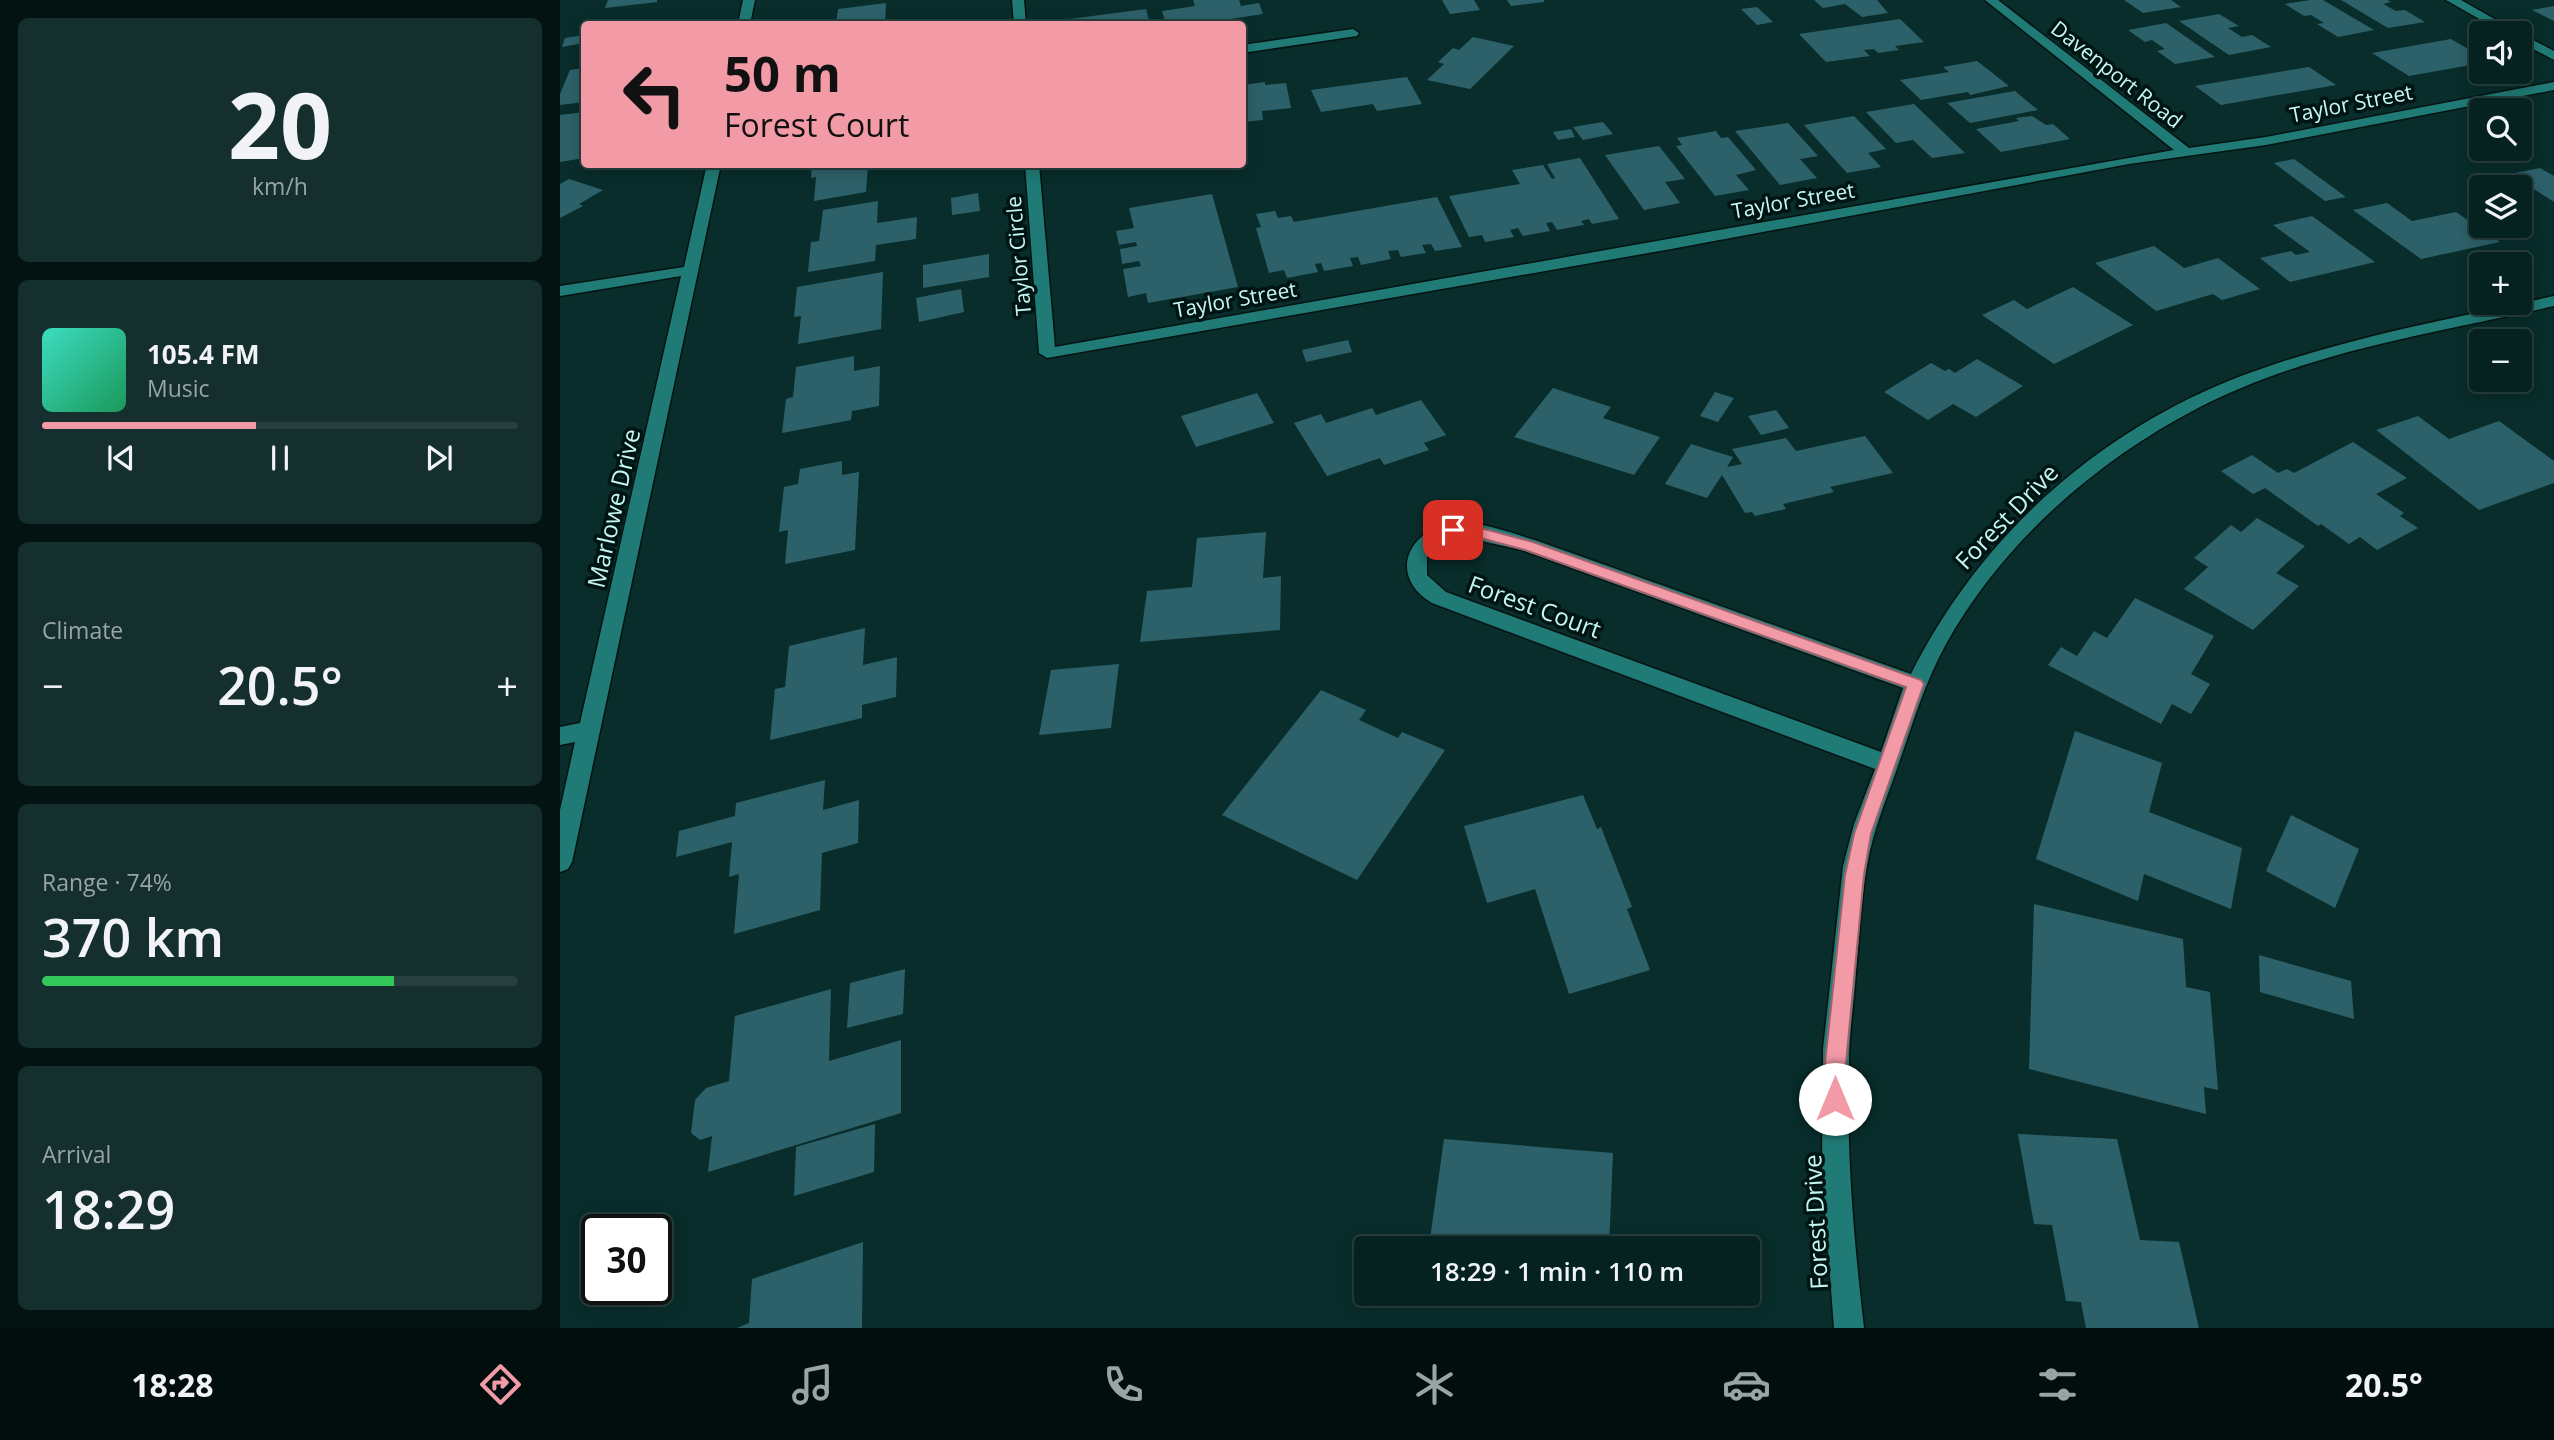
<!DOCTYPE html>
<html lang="en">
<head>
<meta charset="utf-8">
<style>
	body { margin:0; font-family:"Open Sans",sans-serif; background:#142f2d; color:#f1f3f6; height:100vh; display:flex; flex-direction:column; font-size:26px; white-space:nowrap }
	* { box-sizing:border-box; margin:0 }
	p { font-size:23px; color:#98a4a5 }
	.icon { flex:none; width:38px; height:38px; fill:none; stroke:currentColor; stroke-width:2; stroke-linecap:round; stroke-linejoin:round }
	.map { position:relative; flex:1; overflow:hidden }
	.details { display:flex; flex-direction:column; gap:18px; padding:18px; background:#031312; width:560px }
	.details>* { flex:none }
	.guide { position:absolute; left:21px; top:21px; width:665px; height:147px; border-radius:7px; box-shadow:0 4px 18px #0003,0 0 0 2px #273f3e; background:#f39aa7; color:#111; overflow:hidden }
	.tools { position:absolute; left:1909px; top:21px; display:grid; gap:14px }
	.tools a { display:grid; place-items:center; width:63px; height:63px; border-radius:7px; background:#062220; box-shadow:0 4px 18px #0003,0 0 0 2px #273f3e; font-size:35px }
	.speed { position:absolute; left:21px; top:1214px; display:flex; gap:14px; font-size:35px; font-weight:700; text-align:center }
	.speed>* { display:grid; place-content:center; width:91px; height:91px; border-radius:50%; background:#062220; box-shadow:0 4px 18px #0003,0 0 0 2px #273f3e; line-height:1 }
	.speed .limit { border:4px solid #111; border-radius:10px; background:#fff; color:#111 }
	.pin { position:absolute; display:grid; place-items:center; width:60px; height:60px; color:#fff; margin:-30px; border-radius:14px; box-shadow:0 4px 10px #0006 }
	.me { position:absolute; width:77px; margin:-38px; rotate:0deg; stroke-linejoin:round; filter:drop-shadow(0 0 5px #0008) }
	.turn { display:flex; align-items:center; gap:24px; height:147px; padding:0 28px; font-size:32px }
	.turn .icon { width:91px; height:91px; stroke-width:2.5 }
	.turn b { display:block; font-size:49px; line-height:60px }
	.big { font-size:52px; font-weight:600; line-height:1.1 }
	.details .tile { flex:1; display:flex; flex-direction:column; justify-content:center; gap:10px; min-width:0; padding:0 24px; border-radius:10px; background:#142f2d }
	.details .dial { align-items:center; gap:0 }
	.dial b { font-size:91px; line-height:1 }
	.song { display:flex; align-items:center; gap:21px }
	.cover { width:84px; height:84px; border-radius:10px; background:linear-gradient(135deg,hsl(170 70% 55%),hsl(150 70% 35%)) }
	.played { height:7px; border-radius:4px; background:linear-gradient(90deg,#f39aa7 45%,#273f3e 45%) }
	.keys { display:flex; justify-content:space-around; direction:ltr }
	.heat { display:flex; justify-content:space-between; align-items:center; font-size:38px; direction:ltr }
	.charge { height:10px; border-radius:5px; background:linear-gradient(90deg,#34c759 74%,#273f3e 0) }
	.trip { position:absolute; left:794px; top:1236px; width:406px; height:70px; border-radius:7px; background:#062220; box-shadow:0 4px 18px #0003,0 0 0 2px #273f3e; font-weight:600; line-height:70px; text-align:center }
	.tab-bar { display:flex; height:112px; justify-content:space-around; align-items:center; background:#020e0d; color:#98a4a5 }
	.tab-bar .icon { width:49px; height:49px }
	.tab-bar .selected { color:#f39aa7 }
	.tab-bar b { font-size:32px; color:#f1f3f6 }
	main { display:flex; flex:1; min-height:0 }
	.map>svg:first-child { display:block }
	.building { fill:#2d616a }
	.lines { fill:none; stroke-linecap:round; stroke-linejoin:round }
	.minor-casing { stroke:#051312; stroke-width:3 }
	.minor { fill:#207b76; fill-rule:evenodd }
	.route { fill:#f39aa7; stroke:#9e646d; stroke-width:2 }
	.labels { text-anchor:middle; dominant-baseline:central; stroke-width:7; stroke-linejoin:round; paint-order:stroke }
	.far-street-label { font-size:21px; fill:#c5f7f2; stroke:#001413 }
	.street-label { font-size:24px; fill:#c5f7f2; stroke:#001413 }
</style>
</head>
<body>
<main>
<section class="details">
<div class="tile dial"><b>20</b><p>km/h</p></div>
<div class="tile">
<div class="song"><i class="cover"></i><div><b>105.4 FM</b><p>Music</p></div></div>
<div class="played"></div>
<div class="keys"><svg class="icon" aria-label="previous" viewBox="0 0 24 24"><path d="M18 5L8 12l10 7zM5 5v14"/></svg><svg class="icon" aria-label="pause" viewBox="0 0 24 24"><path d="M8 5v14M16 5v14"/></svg><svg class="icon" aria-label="next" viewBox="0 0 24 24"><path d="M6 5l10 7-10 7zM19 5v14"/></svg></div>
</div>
<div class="tile"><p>Climate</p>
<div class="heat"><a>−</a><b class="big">20.5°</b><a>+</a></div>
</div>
<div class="tile"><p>Range · 74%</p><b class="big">370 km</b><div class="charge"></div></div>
<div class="tile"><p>Arrival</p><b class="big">18:29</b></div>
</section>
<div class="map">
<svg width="1994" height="1328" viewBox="0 0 1994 1328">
	<rect width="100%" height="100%" fill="#082d2b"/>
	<g class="building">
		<path d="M48,0h49v2l-52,6z"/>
		<path d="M633,0h46l2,6 18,-3 4,11 -65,10h-32l-4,-13 33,-5z"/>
		<path d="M882,0h32l6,10 -30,4z"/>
		<path d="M947,0h37v2l-33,4z"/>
		<path d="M1254,0h63l11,13 -26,4 -17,-13 -22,4z"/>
		<path d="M1564,0h47l10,7 -38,6z"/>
		<path d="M1750,0h13l51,30 -36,7 -21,-13 7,-1 -13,-8 -7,1 -19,-12z"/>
		<path d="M1781,0h46l4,2 -8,2 13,7 9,-1 20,12 -37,6z"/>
		<path d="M326,3l-1,21h-49l2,-15z"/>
		<path d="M1994,6v15l-22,-11z"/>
		<path d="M1197,7l16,15 -16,3 -16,-16z"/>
		<path d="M586,9l4,15h-80l-1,-5z"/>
		<path d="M1659,14l20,12 -11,2 14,9 10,-2 19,12 -42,8 -50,-34z"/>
		<path d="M1340,19l24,23 -29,4 4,4 -21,3 -4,-4 -10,1 6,6 -44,6 -27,-28z"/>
		<path d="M1606,23l49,34 -40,7 -18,-13 8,-2 -13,-9 -7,2 -17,-12z"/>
		<path d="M24,35v8l-22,4 3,-9z"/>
		<path d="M913,37l41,9 -44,43 -43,-9 17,-16 -6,-2 15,-14 6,2z"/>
		<path d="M1891,39l31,18v6l-73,13 -37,-23z"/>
		<path d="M1417,61l32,25 -39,9 -2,-3 -47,8 -21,-20 49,-8 -6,-5z"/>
		<path d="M1749,67l27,18 -115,20 -26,-19z"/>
		<path d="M24,68v34l-24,3v-11l10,-24z"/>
		<path d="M847,77l15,27 -45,7 -4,-7 -52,8 -10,-22z"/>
		<path d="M705,82v3l21,-2 5,25 -29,3 1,9 -21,2v-37z"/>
		<path d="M1455,91l23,19 -68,13 -23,-20z"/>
		<path d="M1354,104l51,49 -33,5 -19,-18 -17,3 -30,-31z"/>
		<path d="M24,112v46l-24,4v-47z"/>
		<path d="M1294,116l32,33 -18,4 13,14 -34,6 -43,-48z"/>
		<path d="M1472,116l14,9 7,-1 17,15 -69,13 -25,-23 43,-8 -3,-3z"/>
		<path d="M1043,122l10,12 -30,6 -10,-13z"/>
		<path d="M1228,123l30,33 -18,3 17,19 -37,7 -45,-54z"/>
		<path d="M1011,129l4,8 -17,3 -5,-8z"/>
		<path d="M1156,131l5,7 7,-1 28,33 -20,5 13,15 -34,6 -39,-50 6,-1 -5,-7z"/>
		<path d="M1099,146l26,33 -20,3 15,21 -36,7 -39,-55z"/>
		<path d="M1020,158l39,61 -27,5 -3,-5 -8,2 3,4 -27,5 -5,-8 -6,1 4,8 -27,5 -5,-8 -8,2 4,7 -29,5 -3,-7 -13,2 -20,-41 71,-12 -8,-14 31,-5 9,14 3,-1 -8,-14z"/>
		<path d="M1734,159l52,38 -21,4 -51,-38z"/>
		<path d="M252,164h56l-2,28 -52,9 2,-24 -5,1z"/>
		<path d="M1980,168l14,8v26l-44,-28z"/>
		<path d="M9,179l34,11 -24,14 4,2 -23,12v-34z"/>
		<path d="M418,193l2,18 -28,4 -1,-17z"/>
		<path d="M652,194l26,93 -90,16 -2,-10 -18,4 -5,-28 18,-3 -2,-5 -17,3 -2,-15 17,-3 -1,-4 -17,3 -3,-14 18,-3 -5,-20z"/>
		<path d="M877,197l25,50 -27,4 -4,-7 -9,1 4,8 -25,4 -3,-7 -10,1 3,8 -30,6 -3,-8 -8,1 3,8 -29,5 -3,-8 -6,1 3,8 -31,6 -3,-8 -15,3 -13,-45 5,-1 -5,-13 19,-3 3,7 13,-2 3,6z"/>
		<path d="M318,201l-1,22 40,-6 -1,22 -40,6 -1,16 -67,11 3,-30 8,-1 4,-31z"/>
		<path d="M1827,203l25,18 44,-9 44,30 -79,17 -68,-49z"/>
		<path d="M1752,216l63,46 -85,20 -30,-24 31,-7 5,4 14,-3 -37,-27z"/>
		<path d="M1594,246l30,22 34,-10 42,31 -38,11 -9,-6 -57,17 -61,-48z"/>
		<path d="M429,254v23l-66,11v-23z"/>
		<path d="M323,272l-2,57 -83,15 3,-28 -7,1 3,-30z"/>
		<path d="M1513,287l60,38 -79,39 -72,-49 32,-15 13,9z"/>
		<path d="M401,289l3,23 -45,10 -3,-24z"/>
		<path d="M788,340l4,12 -46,10 -4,-12z"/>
		<path d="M294,356v15l26,-5 -1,40 -27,5 -1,9 -69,13 4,-34 7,-2 3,-30z"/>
		<path d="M1417,359l46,27 -47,31 -23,-13 -25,16 -44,-28 47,-29 14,8 4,-2 6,4z"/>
		<path d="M993,388l58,19 -8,11 57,19 -26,38 -120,-38z"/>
		<path d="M1155,392l19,6 -16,24 -18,-6z"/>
		<path d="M697,393l17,30 -78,24 -15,-31z"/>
		<path d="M861,400l25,35 -22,8 5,7 -45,15 -4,-7 -53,18 -33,-53 27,-9 5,9 46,-15 4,7z"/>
		<path d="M1216,410l13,18 -28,7 -13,-19z"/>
		<path d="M1858,416l31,23 50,-18 55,40v22l-75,27 -103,-80z"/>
		<path d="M1305,436l28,37 -63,14 4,5 -51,12 3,5 -31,7 -3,-4 -7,1 -23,-38 -15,23 -42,-14 26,-40 42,13 -6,10 15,-3 -10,-15 54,-11 10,13z"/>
		<path d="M1793,442l54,36 -31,16 28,19 -4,3 18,12 -41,22 -17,-13 -11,7 -28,-20 -3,2 -53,-38 -12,6 -32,-23 31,-16 26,18 9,-4 7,4z"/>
		<path d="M282,461v14l17,-3 -4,78 -70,14 3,-34 -9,2 5,-45 14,-3 2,-15z"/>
		<path d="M1697,518l48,28 -29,27 23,13 -46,44 -69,-41 24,-22 -14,-9 37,-33 10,7z"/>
		<path d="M706,532l-3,46 18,-2 -1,54 -140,12 7,-51 45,-4 5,-49z"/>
		<path d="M1575,598l79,38 -23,38 19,10 -19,30 -19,-10 -11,20 -113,-59 13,-18 16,9 17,-25 13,7z"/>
		<path d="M305,628l-2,37 34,-8 -1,40 -34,8v13l-92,22 5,-51 10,-2 4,-41z"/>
		<path d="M559,664l-8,64 -72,7 12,-65z"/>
		<path d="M761,690l45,20 -7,10 39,18 4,-6 43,18 -88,130 -135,-65z"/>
		<path d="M1515,731l87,32 -13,49 93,36 -11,61 -87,-35 -6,27 -102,-42z"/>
		<path d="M265,780l-2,30 36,-10 -1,43 -36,10 -2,57 -86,24 5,-60 -10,3 3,-35 -56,15 3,-26 56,-15 1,-13z"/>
		<path d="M1023,795l14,34 4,-2 31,80 -5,2 23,61 -81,24 -34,-105 -48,14 -23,-77z"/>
		<path d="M1731,815l68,34 -24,59 -69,-37z"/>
		<path d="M1474,904l149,35 3,48 24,5 8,98 -14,-3 2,27 -177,-45z"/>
		<path d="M1699,955l92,26 3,38 -94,-27z"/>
		<path d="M345,969l-2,45 -56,14 3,-45z"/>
		<path d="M271,989l-2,72 72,-21v73l-193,59 4,-36 -12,4 -9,-7 4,-33 11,-12 23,-7 6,-65z"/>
		<path d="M315,1124l-1,48 -80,24 2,-49z"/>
		<path d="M1458,1134l99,5 23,101 39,2 20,86h-113l-5,-26 -15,-1 -14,-76 -18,-1z"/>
		<path d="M884,1139l169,14 -4,95h-131l1,-4 -49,-5z"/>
		<path d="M303,1242l-1,86h-125l12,-5 3,-44z"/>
	</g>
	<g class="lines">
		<g class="minor-casing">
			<g id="minor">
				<path d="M183,0h12l-5,24h-12z"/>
				<path d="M452,0h12l2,24h-12z"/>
				<path d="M1425,0h13l191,148 77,-11 288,-55v8l-288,55 -137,19 -458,85 -624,109 -8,-5 -14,-189h14l16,183 1119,-197z"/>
				<path d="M1886,0h15l58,33h-15z"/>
				<path d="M793,29l6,4 -2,3 -115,17v-8z"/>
				<path d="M1960,33l34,18v9l-34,-18z"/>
				<path d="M147,164h14l-149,698 -4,7 -8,3v-62l15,-68 -15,3v-18l20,-4 101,-447 -121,20v-10l124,-19z"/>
				<path d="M1994,296v10c-119,27 -246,45 -356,102 -102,53 -196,135 -252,236 -21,38 -33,79 -47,119 -10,29 -22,58 -29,88 -9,40 -10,81 -14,121 -2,31 -7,61 -7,92 -3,88 5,177 15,264h-30l-12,-157 1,-122 20,-183 11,-42 21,-55 -443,-166c-46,-27 -23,-76 24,-80 26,-2 54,10 79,17l376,134c67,-134 181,-238 320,-294 104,-41 215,-60 323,-84zM903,537l59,13 381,138 -22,64 -435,-160 -19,-17v-20c9,-13 21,-18 36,-18z"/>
			</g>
		</g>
		<use href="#minor" class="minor"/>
	</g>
	<path class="route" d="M893,525l24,2 56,15 388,138 3,4 -53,150 -7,41 -19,198v26l-3,7 -7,3 -7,-3 -3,-7 -1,-26 21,-198 9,-41 52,-147 -381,-137 -48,-13 -29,-3 -2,-4z"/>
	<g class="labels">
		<g class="far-street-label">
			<text transform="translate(1557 74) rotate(38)">Davenport Road</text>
			<text transform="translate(1791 103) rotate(-11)">Taylor Street</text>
			<text transform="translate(1233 200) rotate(-10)">Taylor Street</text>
			<text transform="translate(458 256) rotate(-95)">Taylor Circle</text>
			<text transform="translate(675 299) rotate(-10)">Taylor Street</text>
		</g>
		<g class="street-label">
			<text transform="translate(53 508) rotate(-77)">Marlowe Drive</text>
			<text transform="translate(1446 516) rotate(-46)">Forest Drive</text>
			<text transform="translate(975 606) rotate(20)">Forest Court</text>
			<text transform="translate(1255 1222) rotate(-93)">Forest Drive</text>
		</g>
	</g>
</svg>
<div class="tools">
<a><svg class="icon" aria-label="sound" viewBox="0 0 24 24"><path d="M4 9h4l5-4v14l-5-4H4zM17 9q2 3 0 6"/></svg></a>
<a><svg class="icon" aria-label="search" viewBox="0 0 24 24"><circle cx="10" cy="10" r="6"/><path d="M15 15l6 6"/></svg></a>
<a><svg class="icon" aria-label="layers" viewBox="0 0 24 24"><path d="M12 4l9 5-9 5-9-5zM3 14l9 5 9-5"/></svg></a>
<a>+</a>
<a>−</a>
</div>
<div class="speed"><div class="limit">30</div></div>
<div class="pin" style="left:893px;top:530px;background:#d93025"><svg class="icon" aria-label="arrive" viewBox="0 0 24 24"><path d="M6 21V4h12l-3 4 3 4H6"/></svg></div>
<svg class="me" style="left:1275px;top:1099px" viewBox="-20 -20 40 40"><circle r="19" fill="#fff"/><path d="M0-13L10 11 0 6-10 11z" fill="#f39aa7"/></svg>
<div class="trip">18:29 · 1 min · 110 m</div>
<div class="guide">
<div class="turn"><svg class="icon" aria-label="left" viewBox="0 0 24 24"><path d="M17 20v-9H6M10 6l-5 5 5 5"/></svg><div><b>50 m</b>Forest Court</div></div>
</div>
</div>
</main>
<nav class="tab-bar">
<b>18:28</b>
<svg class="icon selected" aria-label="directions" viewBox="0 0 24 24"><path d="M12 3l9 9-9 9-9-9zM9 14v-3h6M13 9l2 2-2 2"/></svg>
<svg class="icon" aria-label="music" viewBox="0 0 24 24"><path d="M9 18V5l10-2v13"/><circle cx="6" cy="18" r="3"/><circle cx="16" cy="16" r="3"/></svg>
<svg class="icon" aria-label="phone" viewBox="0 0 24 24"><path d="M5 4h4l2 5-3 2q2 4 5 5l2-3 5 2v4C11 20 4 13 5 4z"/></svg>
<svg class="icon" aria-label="climate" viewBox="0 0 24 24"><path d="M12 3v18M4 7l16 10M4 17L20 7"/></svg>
<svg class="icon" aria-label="car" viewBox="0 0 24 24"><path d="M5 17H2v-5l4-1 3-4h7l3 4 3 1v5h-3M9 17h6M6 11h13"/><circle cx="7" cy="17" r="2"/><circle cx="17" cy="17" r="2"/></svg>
<svg class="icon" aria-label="filters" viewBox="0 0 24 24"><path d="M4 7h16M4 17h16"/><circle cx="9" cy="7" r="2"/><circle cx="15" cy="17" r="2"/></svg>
<b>20.5°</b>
</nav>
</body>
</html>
